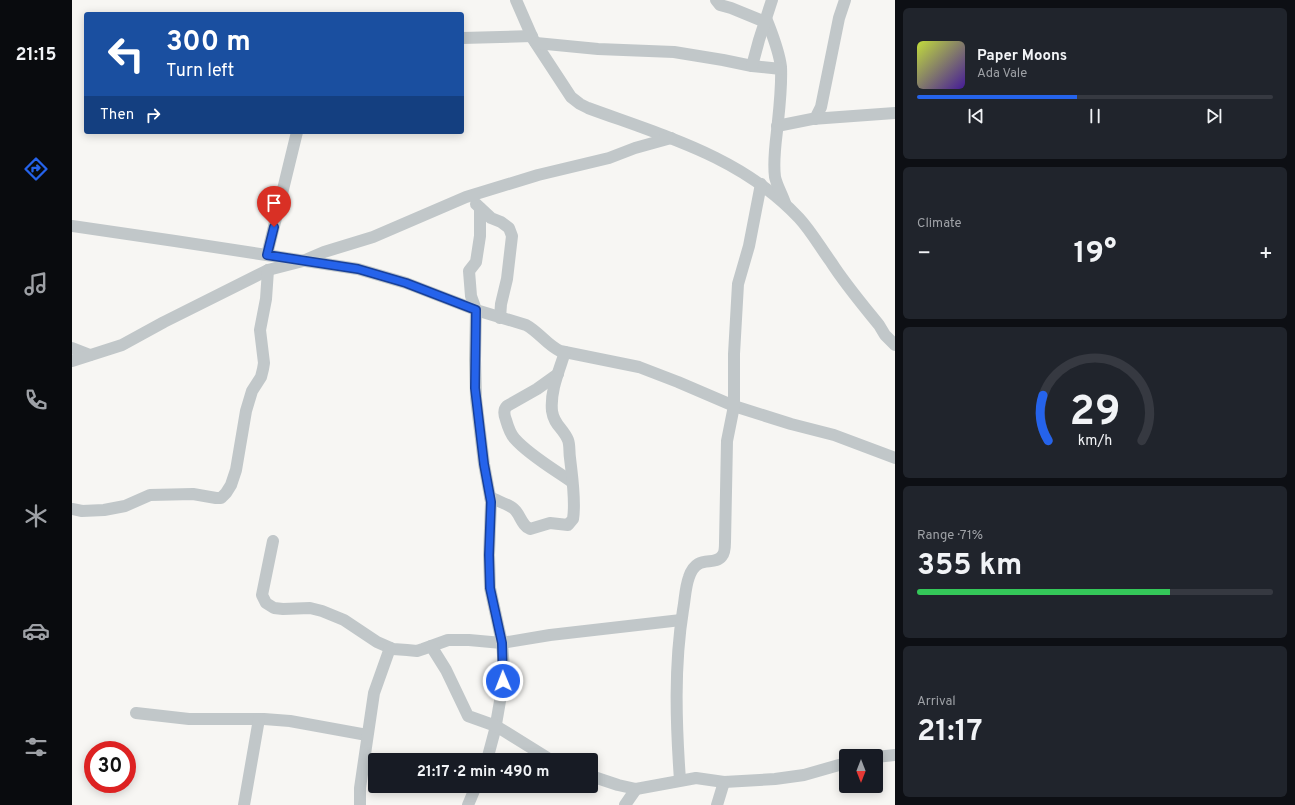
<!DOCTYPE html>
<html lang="en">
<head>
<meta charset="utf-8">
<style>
	body { margin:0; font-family:Overpass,sans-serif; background:#20242c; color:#f1f3f6; height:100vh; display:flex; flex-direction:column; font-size:15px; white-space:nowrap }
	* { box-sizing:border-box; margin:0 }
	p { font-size:13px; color:#9ea1a6 }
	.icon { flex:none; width:22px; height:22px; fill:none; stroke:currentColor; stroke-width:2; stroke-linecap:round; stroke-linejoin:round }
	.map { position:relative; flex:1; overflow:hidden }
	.side { display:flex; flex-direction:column; gap:8px; padding:8px; background:#0d0f14; width:400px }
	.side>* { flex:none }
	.banner { position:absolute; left:12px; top:12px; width:380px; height:122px; border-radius:4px; box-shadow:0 2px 10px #0003; background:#1a4fa0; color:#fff; overflow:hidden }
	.needle { width:26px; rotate:180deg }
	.buttons { position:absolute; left:767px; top:749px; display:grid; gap:8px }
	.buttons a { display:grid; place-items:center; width:44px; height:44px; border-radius:4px; background:#171b24; box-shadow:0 2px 10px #0003; font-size:20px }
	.speed { position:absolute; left:12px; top:741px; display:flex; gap:8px; font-size:20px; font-weight:700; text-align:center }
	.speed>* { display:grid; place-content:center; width:52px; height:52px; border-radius:50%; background:#171b24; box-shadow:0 2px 10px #0003; line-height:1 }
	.speed .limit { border:6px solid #d22; background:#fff; color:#111 }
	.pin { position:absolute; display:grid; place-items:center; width:34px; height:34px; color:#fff; margin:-41px -17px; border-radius:50% 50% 50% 0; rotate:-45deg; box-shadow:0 0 4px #0007 }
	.pin .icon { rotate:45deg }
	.me { position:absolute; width:44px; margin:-22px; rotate:359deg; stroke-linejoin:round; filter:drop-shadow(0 0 3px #0008) }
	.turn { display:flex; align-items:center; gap:14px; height:84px; padding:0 16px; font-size:18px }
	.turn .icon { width:52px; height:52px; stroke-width:2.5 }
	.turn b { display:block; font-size:28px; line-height:34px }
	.then { display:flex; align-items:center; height:38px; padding:0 16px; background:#0003; gap:8px; font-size:15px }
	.big { font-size:30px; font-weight:700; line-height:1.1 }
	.side .tile { flex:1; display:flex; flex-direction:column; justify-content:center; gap:6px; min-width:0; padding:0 14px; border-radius:6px; background:#20242c }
	.side .dial { align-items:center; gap:0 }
	.dial svg { height:104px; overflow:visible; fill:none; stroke:#363941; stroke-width:7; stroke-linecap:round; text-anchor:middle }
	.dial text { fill:#f1f3f6; stroke:none }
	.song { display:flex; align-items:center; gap:12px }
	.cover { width:48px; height:48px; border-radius:6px; background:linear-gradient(135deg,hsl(70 70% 55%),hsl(260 70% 35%)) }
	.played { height:4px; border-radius:2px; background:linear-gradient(90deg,#2563eb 45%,#363941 45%) }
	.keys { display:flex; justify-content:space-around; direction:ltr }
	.heat { display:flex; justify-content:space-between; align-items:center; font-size:22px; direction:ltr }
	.charge { height:6px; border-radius:3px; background:linear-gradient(90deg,#34c759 71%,#363941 0) }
	.trip { position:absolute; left:296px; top:753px; width:230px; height:40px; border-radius:4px; background:#171b24; box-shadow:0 2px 10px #0003; font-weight:700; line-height:40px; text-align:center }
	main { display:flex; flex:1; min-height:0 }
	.menu { display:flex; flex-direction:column; width:72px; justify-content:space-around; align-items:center; background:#090b0e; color:#9ea1a6 }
	.menu .icon { width:28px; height:28px }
	.menu .current { color:#2563eb }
	.menu b { font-size:18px; color:#f1f3f6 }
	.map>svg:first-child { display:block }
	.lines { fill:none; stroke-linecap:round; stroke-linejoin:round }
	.minor { stroke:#c1c7c9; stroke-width:12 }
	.route-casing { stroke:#184099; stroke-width:10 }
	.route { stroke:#2563eb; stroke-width:7 }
</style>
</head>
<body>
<main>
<nav class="menu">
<b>21:15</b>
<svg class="icon current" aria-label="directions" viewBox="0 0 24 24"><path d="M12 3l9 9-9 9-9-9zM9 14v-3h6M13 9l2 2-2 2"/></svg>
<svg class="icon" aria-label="music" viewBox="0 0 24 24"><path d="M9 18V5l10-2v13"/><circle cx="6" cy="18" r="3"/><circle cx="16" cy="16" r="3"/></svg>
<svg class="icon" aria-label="phone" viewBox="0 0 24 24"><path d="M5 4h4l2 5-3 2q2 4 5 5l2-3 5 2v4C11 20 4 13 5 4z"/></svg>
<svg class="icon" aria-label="climate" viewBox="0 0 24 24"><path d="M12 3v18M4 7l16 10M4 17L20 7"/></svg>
<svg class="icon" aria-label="car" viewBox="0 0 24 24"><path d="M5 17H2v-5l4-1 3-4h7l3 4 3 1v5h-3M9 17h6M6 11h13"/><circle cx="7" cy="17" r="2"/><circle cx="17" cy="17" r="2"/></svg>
<svg class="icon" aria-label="filters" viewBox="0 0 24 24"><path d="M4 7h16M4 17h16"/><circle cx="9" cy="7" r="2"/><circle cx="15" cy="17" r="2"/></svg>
</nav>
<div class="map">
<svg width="823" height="805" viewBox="0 0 823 805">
	<rect width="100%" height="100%" fill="#f7f6f3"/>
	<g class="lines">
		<g class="minor">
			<path d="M444,0l17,39 38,58 9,7 8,4c76,28 154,49 211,110 12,13 21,29 32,44 14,22 31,42 48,63l6,10 10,10"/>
			<path d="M644,0l4,5 11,3 34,14"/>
			<path d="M694,18c6,16 13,32 15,49 1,21 -2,44 -4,64 -2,16 -4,31 -2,46 2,9 7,17 10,26"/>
			<path d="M390,38l70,-2"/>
			<path d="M464,43l62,6 76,3 49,8 29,6 29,3"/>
			<path d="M680,66l7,-26 13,-40"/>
			<path d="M743,119l6,-12 18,-89 6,-18"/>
			<path d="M705,126l35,-7 83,-6"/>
			<path d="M404,204l15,14 10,4 8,6 3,8 -5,43 -6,25 -1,14"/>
			<path d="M408,208v28l-4,26 -7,9 2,25 5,14 -1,50 1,38 8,66 7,38 -2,53 1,33 12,55 2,26 -4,32 -5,29 -8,30"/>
			<path d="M0,226l103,15 183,28 48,14 70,27 50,15c13,7 21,20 34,26l79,16 39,15 56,24 57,18 43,11 61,23"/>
			<path d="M195,255l30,-123"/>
			<path d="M0,348l18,7"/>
			<path d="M0,361l50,-16 42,-23 104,-52 35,-9 21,-9 49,-15 93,-40 72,-22 71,-17 26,-10 36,-10"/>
			<path d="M486,374l-21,15 -30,17c-4,4 -3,9 -1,14 2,7 4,14 9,19 14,16 40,31 57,43"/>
			<path d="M418,497c7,4 18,7 24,12 6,5 8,17 16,20l20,-6 18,2 5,-6c3,-18 -1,-43 -3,-61 -1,-6 0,-13 -2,-18 -5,-12 -14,-15 -16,-29 -2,-20 7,-40 13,-59"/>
			<path d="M0,509l10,2 22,-1 21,-4 25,-11 43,-1 23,4h5l5,-5 5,-8 5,-15 10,-59 6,-20 9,-14 2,-8 1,-6 -4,-33 6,-31 2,-29"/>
			<path d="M201,541l-11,54 4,8 8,5 9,1 27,-1 12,3 22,9 33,22 16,7 14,1 10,1 6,-2 25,-9h21l33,3 48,-8 131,-15"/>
			<path d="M359,646l15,24 22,46 28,10 55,34"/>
			<path d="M64,713l53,6h75l26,2 77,14"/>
			<path d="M804,757l19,-2"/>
			<path d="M519,776l27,9 18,4 60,-11 28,4 51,-3 29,-4 42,-12"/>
			<path d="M608,780c-4,-56 -6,-114 3,-170 2,-10 2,-22 6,-33 8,-24 25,-10 33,-21 3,-3 3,-10 3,-14l2,-101 7,-35v-52l4,-70 11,-38 12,-62"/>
			<path d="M172,805l15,-86"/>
			<path d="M288,805v-17l14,-95 16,-45"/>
			<path d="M396,805l8,-19"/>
			<path d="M553,805l11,-16"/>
			<path d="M645,805l7,-23"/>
		</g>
	</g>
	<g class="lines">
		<g class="route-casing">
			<path id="route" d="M202,227l-7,28 91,14 48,14 70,27 -1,78 9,76 7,38 -2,53 1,33 12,55 1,38"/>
		</g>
		<use href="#route" class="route"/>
	</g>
</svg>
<div class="buttons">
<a><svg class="needle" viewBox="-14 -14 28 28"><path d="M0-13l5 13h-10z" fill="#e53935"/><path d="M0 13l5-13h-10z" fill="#9ea1a6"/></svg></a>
</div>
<div class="speed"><div class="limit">30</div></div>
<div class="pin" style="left:202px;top:227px;background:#d93025"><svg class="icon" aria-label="arrive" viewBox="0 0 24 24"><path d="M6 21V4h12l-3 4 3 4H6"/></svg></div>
<svg class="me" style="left:431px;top:681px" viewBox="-20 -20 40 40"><circle r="17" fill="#2563eb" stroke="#fff" stroke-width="3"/><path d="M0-11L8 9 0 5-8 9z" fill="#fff"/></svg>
<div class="trip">21:17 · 2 min · 490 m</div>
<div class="banner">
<div class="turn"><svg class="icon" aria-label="left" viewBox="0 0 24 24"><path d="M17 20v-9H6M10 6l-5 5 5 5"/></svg><div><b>300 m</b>Turn left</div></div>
<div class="then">Then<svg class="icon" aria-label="right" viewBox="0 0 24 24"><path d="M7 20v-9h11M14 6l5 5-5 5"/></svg></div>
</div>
</div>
<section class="side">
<div class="tile">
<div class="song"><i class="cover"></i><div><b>Paper Moons</b><p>Ada Vale</p></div></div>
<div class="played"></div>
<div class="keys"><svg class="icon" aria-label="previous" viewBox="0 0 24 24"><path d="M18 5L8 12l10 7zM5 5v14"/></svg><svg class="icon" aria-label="pause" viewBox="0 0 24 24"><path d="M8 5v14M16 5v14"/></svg><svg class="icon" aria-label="next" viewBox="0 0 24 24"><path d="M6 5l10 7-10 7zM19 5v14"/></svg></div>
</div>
<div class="tile"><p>Climate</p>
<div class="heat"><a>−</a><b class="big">19°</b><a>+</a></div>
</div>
<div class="tile dial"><svg viewBox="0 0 100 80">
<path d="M14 69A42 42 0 1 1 86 69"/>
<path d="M14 69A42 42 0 0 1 10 34" stroke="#2563eb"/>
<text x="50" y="56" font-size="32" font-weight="700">29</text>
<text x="50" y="72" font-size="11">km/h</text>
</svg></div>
<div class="tile"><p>Range · 71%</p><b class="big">355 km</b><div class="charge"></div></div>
<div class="tile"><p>Arrival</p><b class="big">21:17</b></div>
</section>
</main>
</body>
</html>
